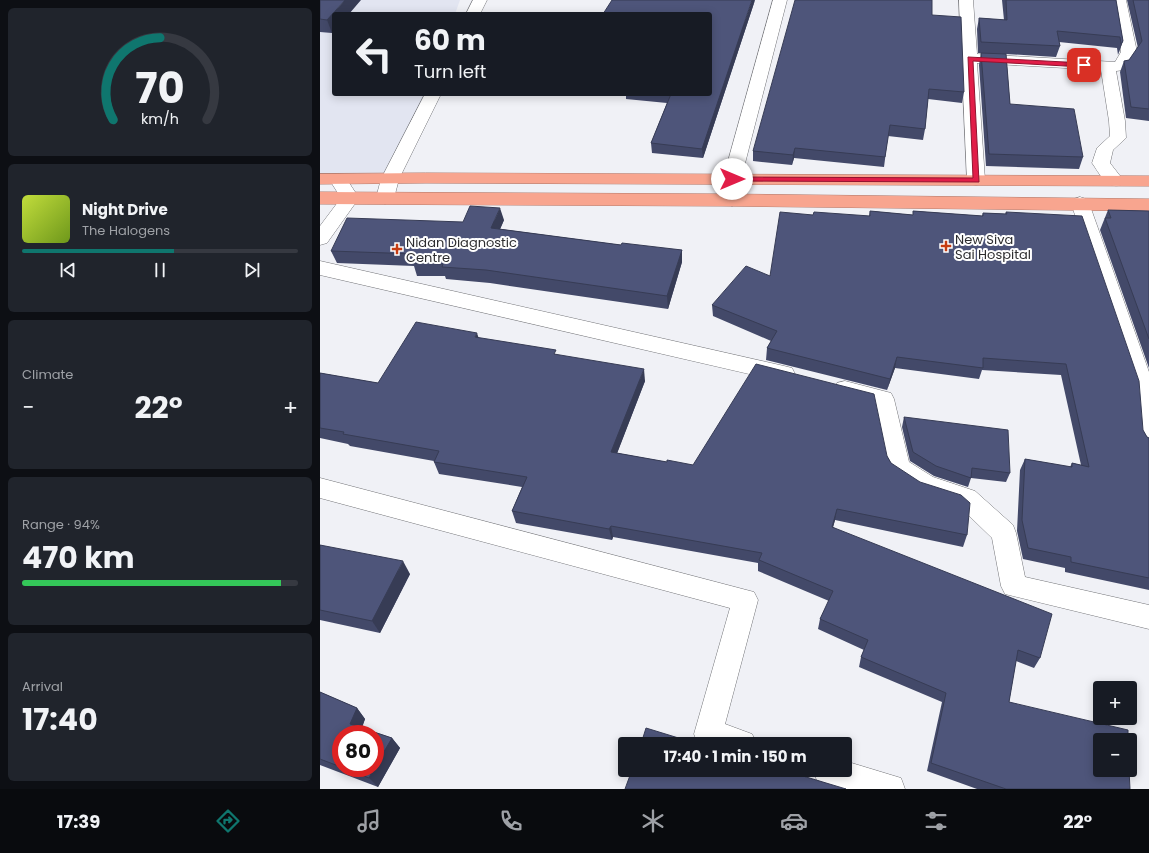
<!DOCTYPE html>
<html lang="en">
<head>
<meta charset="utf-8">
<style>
	body { margin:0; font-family:Poppins,sans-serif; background:#20242c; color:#f1f3f6; height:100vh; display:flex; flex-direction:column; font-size:15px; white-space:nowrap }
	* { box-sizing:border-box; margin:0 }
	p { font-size:13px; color:#9ea1a6 }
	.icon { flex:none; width:22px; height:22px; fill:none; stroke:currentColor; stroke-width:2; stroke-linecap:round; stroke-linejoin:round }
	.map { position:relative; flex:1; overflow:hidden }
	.sheet { display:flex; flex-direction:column; gap:8px; padding:8px; background:#0d0f14; width:320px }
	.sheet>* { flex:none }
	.guide { position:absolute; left:12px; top:12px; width:380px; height:84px; border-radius:4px; box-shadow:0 2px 10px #0003; background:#171b24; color:#f1f3f6; overflow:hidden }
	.buttons { position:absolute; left:773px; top:681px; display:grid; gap:8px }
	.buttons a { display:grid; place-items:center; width:44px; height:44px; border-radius:4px; background:#171b24; box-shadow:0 2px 10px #0003; font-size:20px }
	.speed { position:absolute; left:12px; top:725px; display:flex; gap:8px; font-size:20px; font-weight:700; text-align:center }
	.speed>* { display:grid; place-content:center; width:52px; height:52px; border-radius:50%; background:#171b24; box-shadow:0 2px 10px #0003; line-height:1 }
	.speed .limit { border:6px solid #d22; background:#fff; color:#111 }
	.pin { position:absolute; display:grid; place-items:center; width:34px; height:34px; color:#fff; margin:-17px; border-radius:8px; box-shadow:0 2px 6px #0006 }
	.me { position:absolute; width:44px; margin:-22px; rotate:90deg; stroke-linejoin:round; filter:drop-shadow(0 0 3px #0008) }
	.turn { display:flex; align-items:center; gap:14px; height:84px; padding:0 16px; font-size:18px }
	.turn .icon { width:52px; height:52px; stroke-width:2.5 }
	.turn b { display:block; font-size:28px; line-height:34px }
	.big { font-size:30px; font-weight:700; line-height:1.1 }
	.sheet .card { flex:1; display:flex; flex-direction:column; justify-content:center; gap:6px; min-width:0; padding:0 14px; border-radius:6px; background:#20242c }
	.sheet .dial { align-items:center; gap:0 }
	.dial svg { height:104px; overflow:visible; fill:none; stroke:#363941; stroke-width:7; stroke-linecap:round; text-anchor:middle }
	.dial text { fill:#f1f3f6; stroke:none }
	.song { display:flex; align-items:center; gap:12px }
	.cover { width:48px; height:48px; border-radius:6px; background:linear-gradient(135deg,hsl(70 70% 55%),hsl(80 70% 35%)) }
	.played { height:4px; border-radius:2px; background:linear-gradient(90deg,#0f766e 55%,#363941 55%) }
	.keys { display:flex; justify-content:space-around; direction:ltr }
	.heat { display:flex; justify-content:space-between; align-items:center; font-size:22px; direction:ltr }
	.charge { height:6px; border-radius:3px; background:linear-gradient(90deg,#34c759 94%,#363941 0) }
	.trip { position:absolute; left:298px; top:737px; width:234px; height:40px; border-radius:4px; background:#171b24; box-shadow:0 2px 10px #0003; font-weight:700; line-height:40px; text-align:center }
	.menu { display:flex; height:64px; justify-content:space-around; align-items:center; background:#090b0e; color:#9ea1a6 }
	.menu .icon { width:28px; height:28px }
	.menu .on { color:#0f766e }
	.menu b { font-size:18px; color:#f1f3f6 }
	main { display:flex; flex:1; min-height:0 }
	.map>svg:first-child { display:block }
	.built { fill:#e2e5f1 }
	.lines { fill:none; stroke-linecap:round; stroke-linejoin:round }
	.street-casing { stroke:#737478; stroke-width:1 }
	.highway-casing { stroke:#b17b6d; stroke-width:1 }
	.street { fill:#fff; fill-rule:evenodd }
	.highway { fill:#f8a58f; fill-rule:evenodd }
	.wall { fill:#434969; fill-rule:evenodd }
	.shaded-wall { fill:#373c55 }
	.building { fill:#4e557a; stroke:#373c55 }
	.route { fill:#e11d48; stroke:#92132f }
	.poi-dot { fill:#c53c13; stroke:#fff; stroke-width:1.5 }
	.labels { text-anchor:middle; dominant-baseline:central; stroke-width:4; stroke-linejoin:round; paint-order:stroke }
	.poi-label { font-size:13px; fill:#2d2d2f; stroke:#fff; text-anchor:start }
</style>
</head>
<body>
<main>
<section class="sheet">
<div class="card dial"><svg viewBox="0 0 100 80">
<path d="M14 69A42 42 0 1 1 86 69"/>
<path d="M14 69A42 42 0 0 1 50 6" stroke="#0f766e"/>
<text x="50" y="56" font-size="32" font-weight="700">70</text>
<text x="50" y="72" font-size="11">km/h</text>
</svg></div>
<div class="card">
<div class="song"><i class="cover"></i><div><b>Night Drive</b><p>The Halogens</p></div></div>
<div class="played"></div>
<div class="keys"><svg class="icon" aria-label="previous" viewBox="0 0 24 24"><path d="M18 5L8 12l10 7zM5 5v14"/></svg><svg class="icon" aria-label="pause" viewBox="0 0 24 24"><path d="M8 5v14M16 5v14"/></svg><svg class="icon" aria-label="next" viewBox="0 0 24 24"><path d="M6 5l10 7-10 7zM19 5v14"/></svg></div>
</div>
<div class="card"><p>Climate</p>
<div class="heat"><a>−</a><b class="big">22°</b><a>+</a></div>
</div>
<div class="card"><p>Range · 94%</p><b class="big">470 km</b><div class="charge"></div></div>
<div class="card"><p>Arrival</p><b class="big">17:40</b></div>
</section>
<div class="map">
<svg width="829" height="789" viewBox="0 0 829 789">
	<rect width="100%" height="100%" fill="#f0f1f6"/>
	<path class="built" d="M0,0h140l-5,14h-121v80h94l-27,80 -81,1z"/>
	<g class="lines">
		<g class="street-casing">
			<g id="street">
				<path d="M153,0h14l-7,14h-14z"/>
				<path d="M453,0h14l-46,179v21l-3,4 -6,2 -6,-2 -3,-4v-21z"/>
				<path d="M639,0h14l4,54 138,8 6,-10 -9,-52h14l11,52 -13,18 -8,1 9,50 1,17 -13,12 -3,13 14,18 -3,4c-15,4 -21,-11 -29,-22l5,-15 13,-12 -1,-15 -8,-51 -124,-7 8,117 -3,4 -6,1 -6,-1 -3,-4z"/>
				<path d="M105,94h16l-42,85 -5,19 -3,4 -6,2 -6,-2 -3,-4 5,-19z"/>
				<path d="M18,174l6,1 15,23 -32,45 -7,2v-19l21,-28 -12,-19 3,-4z"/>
				<path d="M760,197l6,2 3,4 60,169v78l-8,-3 -3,-6 -4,-49 -63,-189 3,-4z"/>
				<path d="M0,261l464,105 8,2 3,6 -3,6 -8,2 -464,-107z"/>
				<path d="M525,381l46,12 3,6 15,63 24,15 42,14 38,34 3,8 9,44 124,28v24l-144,-35 -4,-8 -9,-48 -34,-33 -41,-13 -27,-18 -4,-7 -13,-62 -36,-10 -3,-6 3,-6z"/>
				<path d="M0,478l434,114 4,8 -33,124 27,10 5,10h-59l-4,-10 36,-126 -410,-110z"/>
				<path d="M525,761l56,17 4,11h-64l-24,-9 -5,-10h33z"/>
			</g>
		</g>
		<g class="highway-casing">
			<g id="highway">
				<path d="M106,173l723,3v10l-723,-3 -106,1v-10z"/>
				<path d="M0,192l403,2 426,5v12l-426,-5 -403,-2z"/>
			</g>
		</g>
		<use href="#street" class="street"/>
		<use href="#highway" class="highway"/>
	</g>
	<g class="wall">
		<path d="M0,0l14,14v17l-2,2 -12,-1z"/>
		<path d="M435,0l-52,158 -51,-5 -1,-10 16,-40 -41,-4v-5h84z"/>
		<path d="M682,0h114l7,41 -4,11 -1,3 -1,-7 -58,-6 1,4 -4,11 -50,-3 4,50 73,53 -4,12 -93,-3 -7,-101 2,-12h8h-11l-1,-24 2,-11 25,2z"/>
		<path d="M807,0h22v121l-23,-3 -6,-46 4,-11 5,-1 9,-12z"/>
		<path d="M612,15l32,77 -2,11 -34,-4 -3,30 -2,11 -35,-4 -4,31 -90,-9 -2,7 -39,-4v-10z"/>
		<path d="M788,210l41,1v157l-49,-138z"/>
		<path d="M550,211l43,4v-4l69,5 1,-3 22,1 1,-2 141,225 2,1v152l-84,-18v-4l-42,-9 -6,-28 3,-61 5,-11 45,8 2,-4 9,2 -20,-90 -79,-5 -3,9 -84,-11 -8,22 -121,-30 1,-12 4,-7 -58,-25 -1,-11 58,-29 43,-61 56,1z"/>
		<path d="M184,220l-4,9 121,16 61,5v12l-14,47 -178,-26 -44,-4 -1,-3h-28l-3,-10 -77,-3 -6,-12 132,-29z"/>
		<path d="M159,338l78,17 88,26 -28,72 50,9 26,3 194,-9 4,7 76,72 -4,12 -128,-27 -2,7 207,131 -6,10 -18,-7 -7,41 121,87h-153l-50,-18 15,-69 -83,-35 2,-10 3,-7 -46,-21 2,-10 9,-18 -71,-30v-8l-145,-26 -1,3 -96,-17 -4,-12 10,-24 -83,-13 -5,-12v-1l-84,-15 -2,-2 -28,-6v-65l58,10z"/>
		<path d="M584,417l106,56 -4,9 -35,-4 -3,9 -34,-11 -24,-15 -8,-34z"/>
		<path d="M0,545l90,29 -30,59 -60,-13z"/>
		<path d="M0,692l37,16 8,11 -3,9 30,10 8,10 -22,39 -58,-22zM21,734l34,34h-34z"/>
	</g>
	<g class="shaded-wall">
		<path d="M25,0h16l-12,14h-15v17l-2,2 -5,-13z"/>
		<path d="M432,0h3l-52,158 -1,-9z"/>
		<path d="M803,41l-4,11 -1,3 3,-11z"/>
		<path d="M475,148l-1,10 -2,7 1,-10z"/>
		<path d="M180,208l4,12 -9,21 -4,-13z"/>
		<path d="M362,250v12l-14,47 -1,-13z"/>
		<path d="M157,333l4,12 -6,-8z"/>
		<path d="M577,357l-2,11 -8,22 3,-11z"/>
		<path d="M324,369l1,12 -32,83 -2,-12z"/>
		<path d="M517,509l-2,11 -5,18 2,-11z"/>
		<path d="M291,526l2,11 -1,3 -3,-11z"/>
		<path d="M83,561l7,13 -30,59 -8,-12z"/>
		<path d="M37,708l8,11 -6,15 -9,-10z"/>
		<path d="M72,738l8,10 -22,39 -9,-9z"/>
	</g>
	<g class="building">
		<path d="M0,0h25l-18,20 -7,-1z"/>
		<path d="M292,0h140l-50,149 -51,-6 20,-49h39v-80h-107z"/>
		<path d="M475,0h137v15l29,2 3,75 -35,-3 -4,40 -35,-4 -5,32 -90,-9 -2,7 -40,-4z"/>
		<path d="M686,0h110l7,41 -2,3 -1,-7 -63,-6 3,15 -79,-4 -2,-24 28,2z"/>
		<path d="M813,0h16v109l-18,-2 -7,-46 5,-1 13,-19z"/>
		<path d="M661,53l25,1 4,50 64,5 9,48 -94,-3z"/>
		<path d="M150,206l30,2 -9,20 130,17 1,-2 60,7 -15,46 -181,-26 -44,-3 1,-3 -31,-1 4,-9 -85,-3 16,-33 116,4z"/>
		<path d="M788,210l41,1v128l-44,-121h6z"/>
		<path d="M550,211l43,4v-4l70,5v-3l24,1 -1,-2 76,4 57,165 4,49 4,7 2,1v140l-78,-16v-5l-43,-9 -6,-28 3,-61 47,8v-4l17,4 -23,-103 -83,-6v10l-86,-11 -7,22 -123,-31 10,-17 -65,-26 34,-39 24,10 10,-64 33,3 1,-3 56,4z"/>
		<path d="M96,322l61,11 -2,4 81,13 -2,4 90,15 -33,83 56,10v-2l26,5 63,-101 118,30 13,62 4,7 29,19 41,13 9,8 -3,32 -130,-26 -5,18 220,87 -12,44 -22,-8 -9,52 119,28v10h-28v30h29l1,19h-124l-75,-26 15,-70 -85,-36 7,-17 -48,-21 13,-28 -74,-31 3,-7 -151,-27 -2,3 -97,-18 15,-34 -93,-15 5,-11 -96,-17 1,-2 -24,-4v-55l58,10z"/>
		<path d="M584,417l104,13 2,43 -38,-5 -1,10 -35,-12 -23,-14z"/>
		<path d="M0,545l83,16 -31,60 -52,-11z"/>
		<path d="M0,692l37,16 -7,16 42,14 -17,29v-33h-34v33l-21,-8z"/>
		<path d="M326,728l52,16h-57z"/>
		<path d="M23,768h31l-5,10z"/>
		<path d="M312,770h151l63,19h-221z"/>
	</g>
	<path class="route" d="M648,57l116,6 3,2 -3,2 -111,-6 6,121 -247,-1 -4,-2 4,-2 241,1z"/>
	<g class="poi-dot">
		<path d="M624 240h4v4h4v4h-4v4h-4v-4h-4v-4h4z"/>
		<path d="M75 243h4v4h4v4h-4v4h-4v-4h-4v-4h4z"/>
	</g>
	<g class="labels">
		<g class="poi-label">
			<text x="635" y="239">New Siva<tspan x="635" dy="15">Sai Hospital</tspan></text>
			<text x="86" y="242">Nidan Diagnostic<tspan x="86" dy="15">Centre</tspan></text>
		</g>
	</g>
</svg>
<div class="buttons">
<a>+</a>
<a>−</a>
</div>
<div class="speed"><div class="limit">80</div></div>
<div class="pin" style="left:764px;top:65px;background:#d93025"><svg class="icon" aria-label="arrive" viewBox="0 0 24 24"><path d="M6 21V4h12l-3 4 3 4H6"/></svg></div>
<svg class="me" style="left:412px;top:179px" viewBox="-20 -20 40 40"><circle r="19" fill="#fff"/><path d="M0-13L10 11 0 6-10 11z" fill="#e11d48"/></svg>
<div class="trip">17:40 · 1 min · 150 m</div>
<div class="guide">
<div class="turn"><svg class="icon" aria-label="left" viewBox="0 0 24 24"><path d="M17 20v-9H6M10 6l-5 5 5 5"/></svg><div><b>60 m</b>Turn left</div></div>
</div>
</div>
</main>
<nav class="menu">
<b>17:39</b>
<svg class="icon on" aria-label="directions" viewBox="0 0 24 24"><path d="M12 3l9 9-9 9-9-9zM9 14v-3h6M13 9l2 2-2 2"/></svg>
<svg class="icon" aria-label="music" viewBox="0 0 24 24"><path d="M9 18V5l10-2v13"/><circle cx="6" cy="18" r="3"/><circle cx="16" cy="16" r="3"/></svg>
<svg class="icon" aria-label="phone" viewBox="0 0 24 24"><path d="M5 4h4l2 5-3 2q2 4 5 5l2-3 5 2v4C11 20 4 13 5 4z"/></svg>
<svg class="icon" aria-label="climate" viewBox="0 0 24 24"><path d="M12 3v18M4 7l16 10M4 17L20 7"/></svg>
<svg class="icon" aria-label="car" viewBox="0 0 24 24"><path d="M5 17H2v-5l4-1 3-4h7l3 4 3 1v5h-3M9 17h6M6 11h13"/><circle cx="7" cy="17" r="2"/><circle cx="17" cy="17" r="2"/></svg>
<svg class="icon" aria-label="filters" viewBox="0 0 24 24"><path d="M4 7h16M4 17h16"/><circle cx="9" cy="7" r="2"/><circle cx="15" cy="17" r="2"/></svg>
<b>22°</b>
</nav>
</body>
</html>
